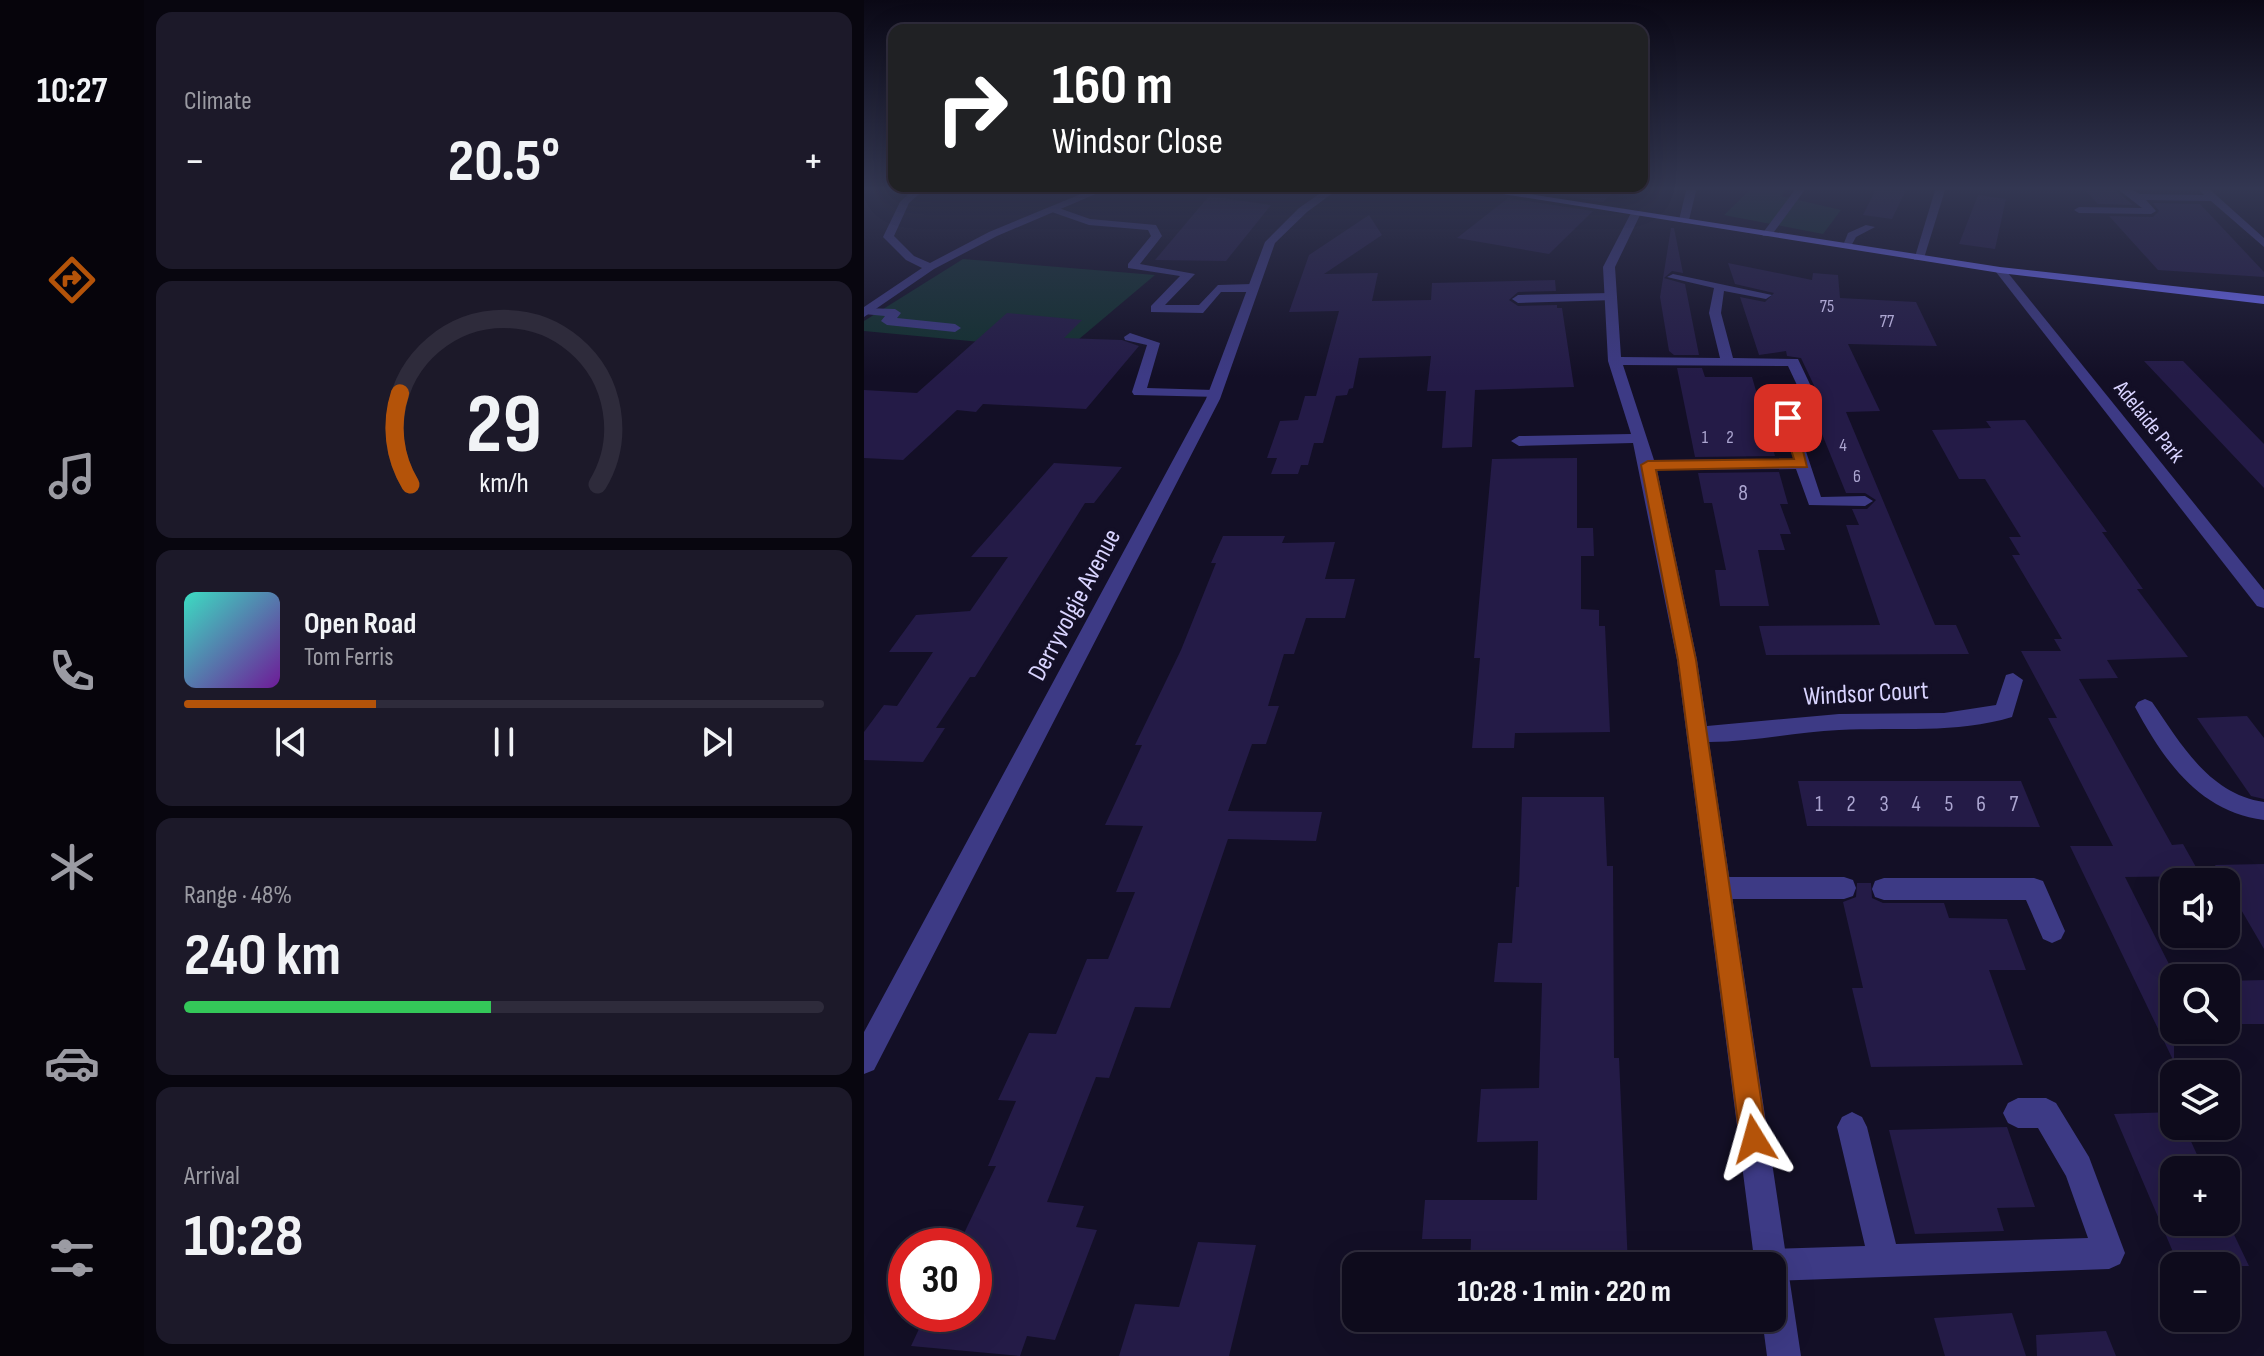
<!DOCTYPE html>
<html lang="en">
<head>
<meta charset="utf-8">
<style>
	body { margin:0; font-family:"Sofia Sans Condensed",sans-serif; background:#1c1929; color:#f1f3f6; height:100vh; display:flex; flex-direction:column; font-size:30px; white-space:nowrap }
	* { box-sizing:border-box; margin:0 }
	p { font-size:26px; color:#9b9ba3 }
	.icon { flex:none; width:44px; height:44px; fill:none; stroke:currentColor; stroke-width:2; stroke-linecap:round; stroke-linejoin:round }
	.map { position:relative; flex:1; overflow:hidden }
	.details { display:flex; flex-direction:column; gap:12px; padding:12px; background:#08060f; width:720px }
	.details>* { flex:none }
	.banner { position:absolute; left:24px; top:24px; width:760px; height:168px; border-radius:16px; box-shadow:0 8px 32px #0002,0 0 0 2px #2e2b3b; background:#202124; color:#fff; overflow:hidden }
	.fabs { position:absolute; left:1296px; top:868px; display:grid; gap:16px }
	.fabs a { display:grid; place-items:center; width:80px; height:80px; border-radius:16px; background:#0e0b1c; box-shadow:0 8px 32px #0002,0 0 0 2px #2e2b3b; font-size:40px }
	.speed { position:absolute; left:24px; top:1228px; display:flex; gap:16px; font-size:40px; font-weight:700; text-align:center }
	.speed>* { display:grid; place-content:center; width:104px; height:104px; border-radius:50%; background:#0e0b1c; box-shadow:0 8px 32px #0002,0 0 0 2px #2e2b3b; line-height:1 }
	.speed .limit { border:12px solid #d22; background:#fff; color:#111 }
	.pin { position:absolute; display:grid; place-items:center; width:68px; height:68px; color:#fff; margin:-34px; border-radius:16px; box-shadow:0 4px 12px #0006 }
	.me { position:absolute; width:88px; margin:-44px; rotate:352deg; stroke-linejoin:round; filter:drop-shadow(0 0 6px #0008) }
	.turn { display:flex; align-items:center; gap:28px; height:168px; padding:0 32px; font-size:36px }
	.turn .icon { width:104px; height:104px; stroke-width:2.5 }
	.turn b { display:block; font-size:56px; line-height:68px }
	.big { font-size:60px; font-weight:700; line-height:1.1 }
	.details .tile { flex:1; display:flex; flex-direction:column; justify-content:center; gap:12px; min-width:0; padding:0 28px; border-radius:16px; background:#1c1929 }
	.details .dial { align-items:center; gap:0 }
	.dial svg { height:208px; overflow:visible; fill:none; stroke:#2e2b3b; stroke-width:7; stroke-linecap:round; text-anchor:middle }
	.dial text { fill:#f1f3f6; stroke:none }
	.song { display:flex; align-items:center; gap:24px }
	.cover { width:96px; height:96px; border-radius:12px; background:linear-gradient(135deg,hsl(170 70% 55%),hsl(280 70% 35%)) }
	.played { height:8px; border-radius:4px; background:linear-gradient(90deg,#b45309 30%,#2e2b3b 30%) }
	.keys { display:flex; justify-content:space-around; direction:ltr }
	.heat { display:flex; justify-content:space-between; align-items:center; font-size:44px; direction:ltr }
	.charge { height:12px; border-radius:6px; background:linear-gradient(90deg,#34c759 48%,#2e2b3b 0) }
	.trip { position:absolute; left:478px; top:1252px; width:444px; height:80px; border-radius:16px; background:#0e0b1c; box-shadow:0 8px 32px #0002,0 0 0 2px #2e2b3b; font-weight:700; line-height:80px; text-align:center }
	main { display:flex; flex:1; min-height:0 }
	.menu { display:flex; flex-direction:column; width:144px; justify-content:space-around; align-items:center; background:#06040b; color:#9b9ba3 }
	.menu .icon { width:56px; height:56px }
	.menu .current { color:#b45309 }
	.menu b { font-size:36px; color:#f1f3f6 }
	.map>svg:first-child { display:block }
	.green { fill:#12302f }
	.building { fill:#241b47 }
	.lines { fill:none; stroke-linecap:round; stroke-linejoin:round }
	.service { fill:#3d3a85; fill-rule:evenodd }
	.minor { fill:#3d3a85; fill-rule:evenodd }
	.secondary { fill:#6f6bff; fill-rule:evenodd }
	.route { fill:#b45309; stroke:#753606; stroke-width:2 }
	.labels { text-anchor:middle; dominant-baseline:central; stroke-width:8; stroke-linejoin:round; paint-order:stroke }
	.far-number-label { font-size:18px; fill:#aca6d1 }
	.far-street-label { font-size:22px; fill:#d9d4ff; stroke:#130f26 }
	.number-label { font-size:22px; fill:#aca6d1 }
	.street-label { font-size:26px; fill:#d9d4ff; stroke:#130f26 }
</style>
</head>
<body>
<main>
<nav class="menu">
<b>10:27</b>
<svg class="icon current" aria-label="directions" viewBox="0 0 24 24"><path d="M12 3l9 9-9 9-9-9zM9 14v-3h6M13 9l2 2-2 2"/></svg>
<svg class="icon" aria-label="music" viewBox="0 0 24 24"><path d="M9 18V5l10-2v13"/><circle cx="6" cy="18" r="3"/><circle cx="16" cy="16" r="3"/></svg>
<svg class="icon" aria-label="phone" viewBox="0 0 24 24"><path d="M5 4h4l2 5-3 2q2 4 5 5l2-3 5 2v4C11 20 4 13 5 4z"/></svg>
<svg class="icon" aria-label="climate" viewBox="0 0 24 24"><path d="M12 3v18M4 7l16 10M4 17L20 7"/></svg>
<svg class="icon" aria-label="car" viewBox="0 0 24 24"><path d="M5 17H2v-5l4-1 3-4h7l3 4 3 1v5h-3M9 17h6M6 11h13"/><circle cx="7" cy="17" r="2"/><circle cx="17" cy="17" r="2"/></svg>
<svg class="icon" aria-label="filters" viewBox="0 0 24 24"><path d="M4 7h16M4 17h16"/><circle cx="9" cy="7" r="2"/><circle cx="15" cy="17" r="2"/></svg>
</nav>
<section class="details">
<div class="tile"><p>Climate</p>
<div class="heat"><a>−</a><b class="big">20.5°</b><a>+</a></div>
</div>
<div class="tile dial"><svg viewBox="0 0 100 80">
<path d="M14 69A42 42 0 1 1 86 69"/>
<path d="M14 69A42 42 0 0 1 10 34" stroke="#b45309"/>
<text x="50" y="56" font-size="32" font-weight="700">29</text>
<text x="50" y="72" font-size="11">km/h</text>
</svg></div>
<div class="tile">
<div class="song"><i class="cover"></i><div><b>Open Road</b><p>Tom Ferris</p></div></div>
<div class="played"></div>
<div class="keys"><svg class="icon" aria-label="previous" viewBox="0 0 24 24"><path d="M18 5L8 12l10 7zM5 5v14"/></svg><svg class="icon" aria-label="pause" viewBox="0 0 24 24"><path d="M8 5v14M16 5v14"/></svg><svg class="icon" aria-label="next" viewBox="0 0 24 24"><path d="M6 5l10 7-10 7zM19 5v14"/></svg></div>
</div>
<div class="tile"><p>Range · 48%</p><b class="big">240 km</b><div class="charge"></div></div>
<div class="tile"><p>Arrival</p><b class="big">10:28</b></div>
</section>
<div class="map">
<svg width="1400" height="1356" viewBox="0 0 1400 1356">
	<rect width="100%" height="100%" fill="#130f26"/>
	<g class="green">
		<path d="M889,187h35l-7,9 60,14 -18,24 -99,-19z"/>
		<path d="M99,259l192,16 -89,75 -202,-19v-10z"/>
	</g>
	<g class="building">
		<path d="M658,187h96l-15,15 -84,-13z"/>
		<path d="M1013,187l29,3 -14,29 -29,-4z"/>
		<path d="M1218,187h30l21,18 -35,-1z"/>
		<path d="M1114,195l28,4 -11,50 -36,-5z"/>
		<path d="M345,196l62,9 -45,56 -71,-1z"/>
		<path d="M644,198l85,13 -44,43 -92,-16z"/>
		<path d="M1289,203l47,1 64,68v5l-106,-7 -49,-54 44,1 6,-6z"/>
		<path d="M505,215l13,20 -58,39 54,-1 -6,28 59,-1 1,-17 123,-3 1,11 -38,1 -9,8 9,6 39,-1v3h5l12,79 -99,3 -3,57 -30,1 4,-57h-19l4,-35 -72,2 -6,30 -4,1 -2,6 -11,1 -13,47h-9l-6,22h-7l-3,9h-27l6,-16h-10l13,-37 18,-1 7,-24h11l23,-85 -50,1 20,-57z"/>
		<path d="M807,228h3l9,45 -11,-2 -8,7 21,6 14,71h-25l-5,-4 -9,-54z"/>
		<path d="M864,263l84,17 1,-7 25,2 2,23 76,4 21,44 -89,-2 32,67 -34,1 89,213h21l13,29 -203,1 -7,-29 121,-1 -34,-100h13l-7,-16h15l9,-9 -11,-7h-19l-37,-91 10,-6 -18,-38 -14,-2 -1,-5 -27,4 -19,-58 25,5 9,-9 -39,-9z"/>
		<path d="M143,313l75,7 -18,18 58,2 17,6 -53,63 -103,-5 -7,8 -19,-2 -54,50 -39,-2v-68l53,3z"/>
		<path d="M1280,361h39l81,83v44z"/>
		<path d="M813,368h25l3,9h47l23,79 -80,1z"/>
		<path d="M1161,420l82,112h-5l41,57h-6l51,68 -81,3 11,18 -39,1 93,166 11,-1 18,32 -76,1 49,97v88l-104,-216h43l-65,-128h9l-36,-67h40l-7,-12h8l-50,-84h8l-11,-18h12l-36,-58h-26l-27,-49 59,-2 -5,-7z"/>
		<path d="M713,458v70h16l1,28h-13v53l18,1v16h6l5,106 -95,1 -1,15h-42l8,-90h-6l18,-199z"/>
		<path d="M190,463l68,4 -28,36h-9l-110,174h-5l-34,51h9l-22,34 -59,-2v-28l20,-27 13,1 36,-54h-44l27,-37 54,-4 38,-54h-37z"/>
		<path d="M915,472l9,32h-8l11,30h-11l5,16h-27l11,56h-49l-5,-36h11l-14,-67h-8l-6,-30z"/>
		<path d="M359,536h62l-3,7 53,-1 -10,37h30l-10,39h-39l-12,36h-10l-16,52h11l-13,38h-14l-24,67 94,1 -6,29 -88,-2 -58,169 -35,-1 -26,71 -13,-1 -49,125 37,4 -8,21 21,3 -42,110 -28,-4 -7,20 -109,-10 15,-32h48v-68h-16l38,-80h-8l28,-65 -18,-1 31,-67 27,1 31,-75h21l27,-67h-19l27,-66 -38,-1 37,-80h-7l46,-95 35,-87h-5z"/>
		<path d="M1383,716l17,22v61l-13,-3 -54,-78z"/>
		<path d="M934,781h223l19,46 -233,-1z"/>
		<path d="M658,797h82l3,69h6l1,192h5l9,208 -158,-1 1,-26h-49l3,-39h112l1,-59 -61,1 4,-53 58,-1 3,-105 -48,-1 4,-39h14l4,-56h3z"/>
		<path d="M1400,864v85l-49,-84z"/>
		<path d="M993,883h14l1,15 11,5h61l5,15 58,1 19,51h-37l34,95 -152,2 -19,-79h11l-20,-86 13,-5z"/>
		<path d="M1400,980v44h-38v-43z"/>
		<path d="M1310,1112v14h10l20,44h-30v52h54l21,44h-70l-65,-152z"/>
		<path d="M1143,1127l28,80 -38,1 7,23 -89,3 -26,-104z"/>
		<path d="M334,1242l58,3 -27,111h-110l16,-52 44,3z"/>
		<path d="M1148,1313l14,43h-81l-11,-38z"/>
		<path d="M1242,1331l10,25h-79l-1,-21z"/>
	</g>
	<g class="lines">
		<g class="service">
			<path d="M189,206l37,13 66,6 6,11 -22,28 55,10 -30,31h34l19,-20 34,-1 6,4 -6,4h-31l-18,21 -52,-1v-6l29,-30 -52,-8v-4l23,-28 -3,-6 -59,-5 -40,-14z"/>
			<path d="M1002,225l9,2 -19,10 -6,11h-8l6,-15z"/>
			<path d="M747,293l6,4 -2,3 -97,3 -6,-4 6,-4z"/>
			<path d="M0,308l31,1 6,4 -4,5 58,6 6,4 -6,4 -68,-7 -6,-4 4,-5 -21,-2z"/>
			<path d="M266,333l30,10 -13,45 67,2 5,1v6l-85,-2 -2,-3 15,-47 -22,-5 -1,-3z"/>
			<path d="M855,877h125l9,3 3,8 -3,8 -9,3h-125l-9,-3 -3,-8 3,-8z"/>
			<path d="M1020,878h150l9,3 22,50 -4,8 -9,4 -9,-4 -17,-39h-142l-9,-3 -3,-8 3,-8z"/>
			<path d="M1154,1098h28l10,5 33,54 36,96 -5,11 -11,5 -337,12v-15h-17l5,-12 11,-5 94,-3 -28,-119 5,-10 10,-5 10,5 5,10 29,117 192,-6 -22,-62 -28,-48h-20l-10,-5 -5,-10 5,-10z"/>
		</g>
		<g class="minor">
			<path d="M52,187h11l-18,16 -15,33 20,20 16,7 59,-31 109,-45h14l-115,49 -63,33 -70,48v-10l58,-39 -16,-8 -23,-23 17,-35z"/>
			<path d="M465,187h12l-34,25 -32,31 -55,156 -346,671 -10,4v-42l342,-633 59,-157 34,-34z"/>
			<path d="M823,187h10l-8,33 -5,3 -5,-3z"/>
			<path d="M933,187h10l-36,49h-8l-1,-2z"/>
			<path d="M1072,187h10l-22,71 -10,2z"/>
			<path d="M1251,187h12l13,7 64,1 -8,-8h11l57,51v9l-53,-46 -65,-1 10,11 -5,3 -72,-1 -5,-3 5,-3 63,1z"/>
			<path d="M768,211l9,2 -26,54 6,90 99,1 -11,-45 5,-25 -47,-11 6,-3 99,21 -6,4 -42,-8 -3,22 12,45 65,1 18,38 -12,3 -16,-34 -165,-1 31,95 140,-1 -13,-41 7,-4 7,4 26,79 44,-1 8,5 -8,5 -56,-1 -13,-36 -139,1 40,190 10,66 132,-12 105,-1 52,-8 10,-30 7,-2 10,7 -11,37c-56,17 -115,10 -173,13 -43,2 -86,12 -130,12l92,614h-34l-5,-38h10v-52h-17l-78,-606 -44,-217 -114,3 -8,-5 8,-5 112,-2 -23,-73 -5,-94z"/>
			<path d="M1132,268h8l260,322v18l-7,-2 -261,-334z"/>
			<path d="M1281,699l7,3c29,42 57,92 112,100v18c-64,-8 -100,-59 -129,-113l3,-5z"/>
		</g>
		<path class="secondary" d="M595,187h25l516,80 264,29v8l-264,-31z"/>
	</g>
	<linearGradient id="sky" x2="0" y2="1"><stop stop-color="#0a0815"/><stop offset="0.5" stop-color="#333752"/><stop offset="1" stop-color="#333752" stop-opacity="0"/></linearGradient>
	<rect width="1400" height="377" fill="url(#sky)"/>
	<path class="route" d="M924,414l7,4 12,49 -151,3 40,190 71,479 -4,10 -9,3 -10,-3 -4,-10 -62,-479 -37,-195 7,-4 146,-2 -13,-41z"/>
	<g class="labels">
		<g class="far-number-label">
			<text x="963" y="306">75</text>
			<text x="1023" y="321">77</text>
			<text x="841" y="437">1</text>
			<text x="866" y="437">2</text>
			<text x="979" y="445">4</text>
			<text x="993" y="476">6</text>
		</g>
		<g class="far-street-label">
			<text transform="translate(1285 422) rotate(51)">Adelaide Park</text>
		</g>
		<g class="number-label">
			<text x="879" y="493">8</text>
			<text x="955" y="804">1</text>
			<text x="987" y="804">2</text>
			<text x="1020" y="804">3</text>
			<text x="1052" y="804">4</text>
			<text x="1085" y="804">5</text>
			<text x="1117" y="804">6</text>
			<text x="1150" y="804">7</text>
		</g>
		<g class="street-label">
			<text transform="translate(211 605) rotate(-62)">Derryvolgie Avenue</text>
			<text transform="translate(1002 694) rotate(-3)">Windsor Court</text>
		</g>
	</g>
</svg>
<div class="fabs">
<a><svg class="icon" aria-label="sound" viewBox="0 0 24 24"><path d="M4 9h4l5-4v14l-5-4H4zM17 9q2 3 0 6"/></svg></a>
<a><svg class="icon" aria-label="search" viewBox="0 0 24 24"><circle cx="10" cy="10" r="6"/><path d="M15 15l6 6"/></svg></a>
<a><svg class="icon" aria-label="layers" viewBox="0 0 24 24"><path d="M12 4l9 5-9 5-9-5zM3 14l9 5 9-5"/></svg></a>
<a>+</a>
<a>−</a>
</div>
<div class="speed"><div class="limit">30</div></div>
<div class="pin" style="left:924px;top:418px;background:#d93025"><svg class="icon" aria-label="arrive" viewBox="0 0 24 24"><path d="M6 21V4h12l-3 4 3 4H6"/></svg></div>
<svg class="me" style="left:890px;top:1139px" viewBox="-20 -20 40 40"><path d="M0-17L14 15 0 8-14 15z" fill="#b45309" stroke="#fff" stroke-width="4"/></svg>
<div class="trip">10:28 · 1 min · 220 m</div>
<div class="banner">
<div class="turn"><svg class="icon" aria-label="right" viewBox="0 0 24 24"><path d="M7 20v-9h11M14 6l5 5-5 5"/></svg><div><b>160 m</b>Windsor Close</div></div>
</div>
</div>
</main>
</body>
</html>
